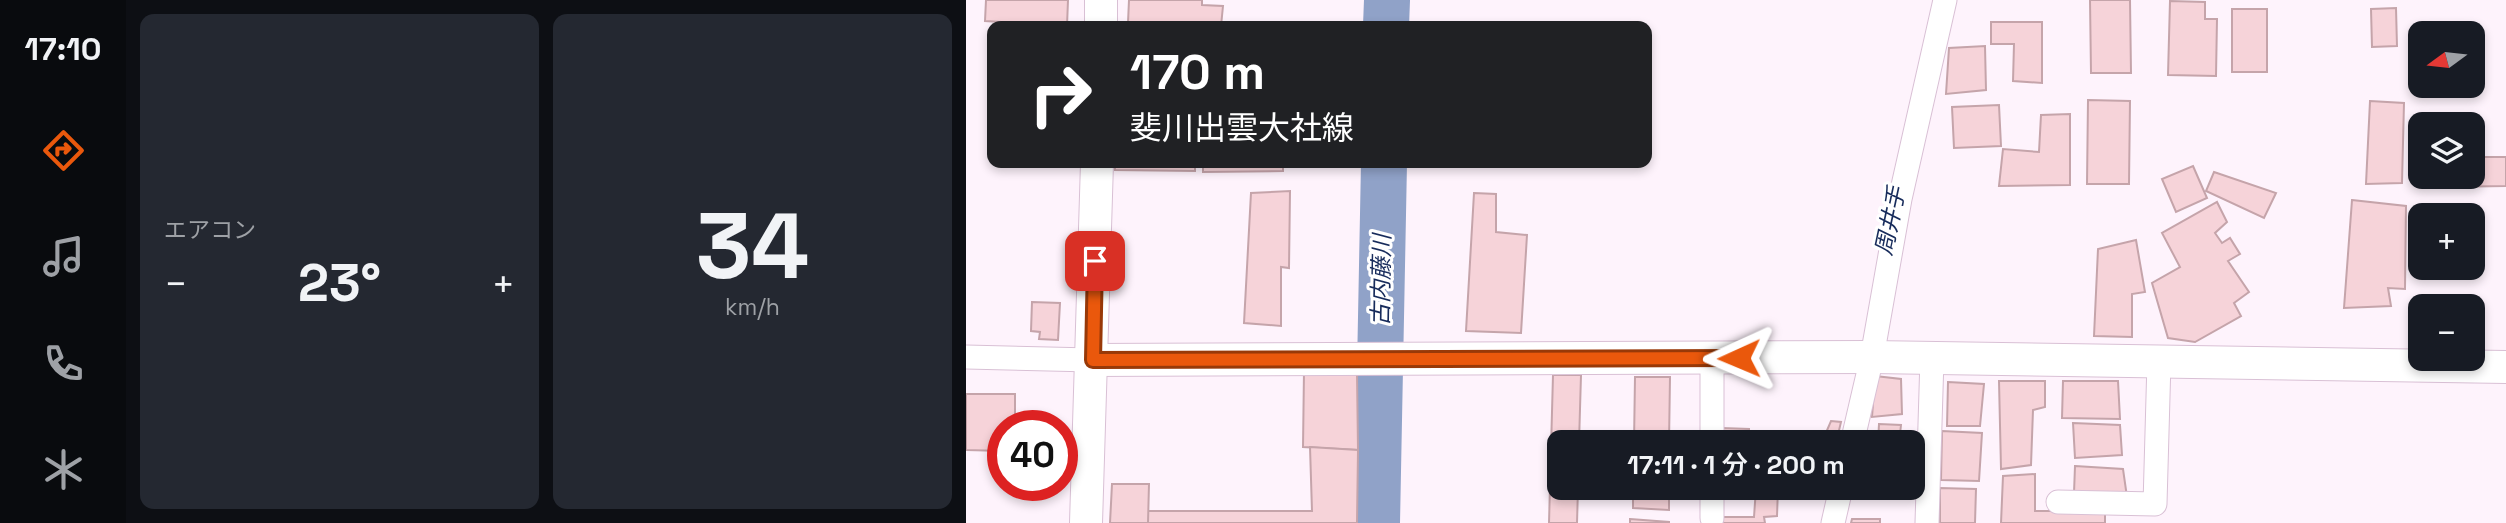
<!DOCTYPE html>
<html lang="ja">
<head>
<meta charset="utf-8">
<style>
	body { margin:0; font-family:"Space Grotesk","Noto Sans JP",sans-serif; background:#242831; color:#f1f3f6; height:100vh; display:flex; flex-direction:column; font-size:26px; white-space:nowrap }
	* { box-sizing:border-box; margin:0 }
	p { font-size:23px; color:#9ea1a6 }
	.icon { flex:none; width:38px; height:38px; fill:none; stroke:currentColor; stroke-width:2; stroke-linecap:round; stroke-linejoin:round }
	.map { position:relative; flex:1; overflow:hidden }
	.details { display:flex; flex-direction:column; gap:14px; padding:14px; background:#0d0f14; width:840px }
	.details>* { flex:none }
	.guide { position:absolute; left:21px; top:21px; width:665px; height:147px; border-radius:14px; box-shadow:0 4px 10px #0003; background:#202124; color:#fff; overflow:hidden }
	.needle { width:46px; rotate:255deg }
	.tools { position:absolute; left:1442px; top:21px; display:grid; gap:14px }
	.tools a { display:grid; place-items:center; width:77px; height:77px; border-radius:14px; background:#171b24; box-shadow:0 4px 10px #0003; font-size:35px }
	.speed { position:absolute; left:21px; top:410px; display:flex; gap:14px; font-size:35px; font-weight:700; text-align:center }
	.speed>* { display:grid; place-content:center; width:91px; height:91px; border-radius:50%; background:#171b24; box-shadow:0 4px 10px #0003; line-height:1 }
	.speed .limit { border:10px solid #d22; background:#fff; color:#111 }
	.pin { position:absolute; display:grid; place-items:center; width:60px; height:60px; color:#fff; margin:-30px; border-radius:14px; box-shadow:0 4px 10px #0006 }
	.me { position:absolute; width:77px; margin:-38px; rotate:269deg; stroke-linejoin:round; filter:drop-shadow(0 0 5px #0008) }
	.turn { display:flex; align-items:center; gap:24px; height:147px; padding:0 28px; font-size:32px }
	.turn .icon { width:91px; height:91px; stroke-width:2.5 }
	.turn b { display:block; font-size:49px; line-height:60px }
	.big { font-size:52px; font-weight:600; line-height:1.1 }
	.details .card { flex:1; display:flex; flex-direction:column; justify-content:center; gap:10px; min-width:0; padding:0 24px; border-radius:14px; background:#242831 }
	.details .dial { align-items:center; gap:0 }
	.dial b { font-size:91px; line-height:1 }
	.heat { display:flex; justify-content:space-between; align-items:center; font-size:38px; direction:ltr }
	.details .tiles { flex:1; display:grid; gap:14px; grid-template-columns:repeat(2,1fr) }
	.trip { position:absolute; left:581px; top:430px; width:378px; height:70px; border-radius:14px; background:#171b24; box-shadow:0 4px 10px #0003; font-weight:600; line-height:70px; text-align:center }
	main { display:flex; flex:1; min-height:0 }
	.menu { display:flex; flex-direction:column; width:126px; justify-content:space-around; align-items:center; background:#090b0e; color:#9ea1a6 }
	.menu .icon { width:49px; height:49px }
	.menu .selected { color:#ea580c }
	.menu b { font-size:32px; color:#f1f3f6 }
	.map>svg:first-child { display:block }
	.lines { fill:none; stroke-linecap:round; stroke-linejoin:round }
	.river { stroke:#90a2c8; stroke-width:46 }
	.building { fill:#f6d3d9; stroke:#c5a4aa; stroke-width:2 }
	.street-casing { stroke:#d9c0d5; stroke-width:25 }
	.secondary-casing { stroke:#d9c0d5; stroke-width:34 }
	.street { stroke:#fff; stroke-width:23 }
	.secondary { stroke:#fff; stroke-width:32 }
	.route-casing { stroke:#983908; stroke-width:18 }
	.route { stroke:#ea580c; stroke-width:12 }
	.labels { text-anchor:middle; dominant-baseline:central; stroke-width:6; stroke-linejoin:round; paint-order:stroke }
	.water-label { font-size:23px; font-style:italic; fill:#172b5b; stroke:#fff }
</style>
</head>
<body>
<main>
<nav class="menu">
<b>17:10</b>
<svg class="icon selected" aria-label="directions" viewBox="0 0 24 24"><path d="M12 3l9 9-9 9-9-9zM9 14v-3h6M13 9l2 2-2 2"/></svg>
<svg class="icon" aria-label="music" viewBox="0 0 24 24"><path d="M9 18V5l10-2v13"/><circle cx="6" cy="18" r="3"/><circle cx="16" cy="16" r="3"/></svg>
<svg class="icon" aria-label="phone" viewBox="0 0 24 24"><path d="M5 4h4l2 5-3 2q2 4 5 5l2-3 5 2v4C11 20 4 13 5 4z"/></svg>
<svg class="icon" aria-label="climate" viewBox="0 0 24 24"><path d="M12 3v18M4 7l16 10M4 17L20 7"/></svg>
</nav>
<section class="details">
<div class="tiles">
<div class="card"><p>エアコン</p>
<div class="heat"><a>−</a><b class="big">23°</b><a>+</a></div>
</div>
<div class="card dial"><b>34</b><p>km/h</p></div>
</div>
</section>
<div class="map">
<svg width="1540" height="523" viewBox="0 0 1540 523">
	<rect width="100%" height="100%" fill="#fef3fc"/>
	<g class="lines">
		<g class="river">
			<path d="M420,26l1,-26"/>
			<path d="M411,523l7,-360"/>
		</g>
	</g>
	<g class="building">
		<path d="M20,0h82l-1,26 -82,-5z"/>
		<path d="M163,0h73v5l21,1 -2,20h-80l-13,-3z"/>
		<path d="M1124,0h40l1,73h-40z"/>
		<path d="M1204,1l35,1v17h12l-1,57 -48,-1z"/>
		<path d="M1430,8l1,38 -25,1 -1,-38z"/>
		<rect x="1266" y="9" width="35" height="63"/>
		<path d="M1025,22h51v61l-29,-2 1,-37h-23z"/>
		<path d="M1019,46l1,44 -40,4 3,-46z"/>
		<path d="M1122,100l42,1 -1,83h-42z"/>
		<path d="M1404,101l34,2 -2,80 -36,1z"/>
		<path d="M1033,105l2,41 -47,2 -2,-41z"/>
		<path d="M1104,114v71l-71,1 4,-37 36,3 2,-37z"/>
		<path d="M1507,157h33v29l-62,1v-10h29z"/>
		<path d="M149,163h80v8l-80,-1z"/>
		<path d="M237,163h80v8l-80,1z"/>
		<path d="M1227,166l14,32 -31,14 -14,-33z"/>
		<path d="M1248,172l62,21 -12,25 -58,-27z"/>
		<path d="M324,191l-1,77 -8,-1v59l-37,-3 7,-130z"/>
		<path d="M508,193l22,1v38l31,3 -6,98 -55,-2z"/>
		<path d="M1386,200l54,6 -1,83 -17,-1 3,18 -47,2z"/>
		<path d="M1251,202l10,20 -12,11 7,10 8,-5 10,16 -12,7 21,31 -15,11 7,13 -46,26 -27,-4 -16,-55 28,-16 -18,-34z"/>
		<path d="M1170,240l9,52 -13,2v43l-38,-1 4,-87z"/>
		<path d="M66,302l28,1 -2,37 -19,-1 1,-7 -9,-1z"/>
		<path d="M338,371l53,2 1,77 -55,-3z"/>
		<path d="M587,375h28l-2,68h-20v45h19l-1,35h-28z"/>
		<path d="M909,376l26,3 1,35 -30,3z"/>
		<path d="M669,377h35l-1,66h-35z"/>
		<path d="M1033,381h46v26l-12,3 -2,55 -30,4z"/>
		<path d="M1097,381h55l2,38 -58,-1z"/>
		<path d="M982,382l36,2 -4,42h-33z"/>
		<path d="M0,394h49v31h-12v26l-37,-1z"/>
		<path d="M865,421l10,1 -5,21h-66l52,-1z"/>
		<path d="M1107,423l47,2 2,30 -47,3z"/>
		<path d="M913,424l22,1 -2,18h-21z"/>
		<path d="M755,428l28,1v14h-28z"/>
		<path d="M976,431l40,2 -3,48 -38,-1z"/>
		<path d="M344,447l48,3 -1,73h-209v-12h164z"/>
		<path d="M1109,466l48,3 4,28 -53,-4z"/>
		<path d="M1069,474v37h70v12h-104l2,-47z"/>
		<path d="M146,484h37l-1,39h-38z"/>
		<path d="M667,488h48v4l-12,-1v19l-36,-2z"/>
		<path d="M790,488h22l-1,28 -13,1 1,6h-43v-6h32z"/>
		<path d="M974,488l36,1 -1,34h-35z"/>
		<path d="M664,519l39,3v1h-39z"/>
		<path d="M886,519h28v4h-29z"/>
	</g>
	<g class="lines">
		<g class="street-casing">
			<g id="street">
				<path d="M0,357l126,3"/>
				<path d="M746,443v-85"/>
				<path d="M886,443l20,-86 28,-158 45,-199"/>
				<path d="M1092,502l97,2 4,-143"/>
				<path d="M746,518v-30"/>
				<path d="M867,523l8,-35"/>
				<path d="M961,523l5,-165"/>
			</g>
		</g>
		<g class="secondary-casing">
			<g id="secondary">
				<path d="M135,26v-26"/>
				<path d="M126,360l780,-3 634,10"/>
				<path d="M120,523l11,-360"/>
			</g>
		</g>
		<use href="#street" class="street"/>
		<use href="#secondary" class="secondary"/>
	</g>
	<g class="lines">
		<g class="route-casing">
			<path id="route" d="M129,261l-2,99 646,-2"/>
		</g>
		<use href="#route" class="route"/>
	</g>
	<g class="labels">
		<g class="water-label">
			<text transform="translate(924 221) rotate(-78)">周井手</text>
			<text transform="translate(415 280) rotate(-89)">古内藤川</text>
		</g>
	</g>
</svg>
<div class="tools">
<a><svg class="needle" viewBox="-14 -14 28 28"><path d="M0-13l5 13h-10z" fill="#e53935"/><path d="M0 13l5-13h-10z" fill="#9ea1a6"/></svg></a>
<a><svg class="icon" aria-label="layers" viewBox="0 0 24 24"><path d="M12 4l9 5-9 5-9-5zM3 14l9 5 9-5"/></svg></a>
<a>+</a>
<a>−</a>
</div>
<div class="speed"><div class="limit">40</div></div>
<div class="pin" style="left:129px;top:261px;background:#d93025"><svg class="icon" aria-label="arrive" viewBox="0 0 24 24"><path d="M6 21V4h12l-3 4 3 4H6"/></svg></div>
<svg class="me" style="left:773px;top:358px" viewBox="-20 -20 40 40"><path d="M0-17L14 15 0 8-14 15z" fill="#ea580c" stroke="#fff" stroke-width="4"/></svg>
<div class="trip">17:11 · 1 分 · 200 m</div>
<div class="guide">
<div class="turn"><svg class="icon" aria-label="right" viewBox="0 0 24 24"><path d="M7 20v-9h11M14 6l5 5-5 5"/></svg><div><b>170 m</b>斐川出雲大社線</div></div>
</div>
</div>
</main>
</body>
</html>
